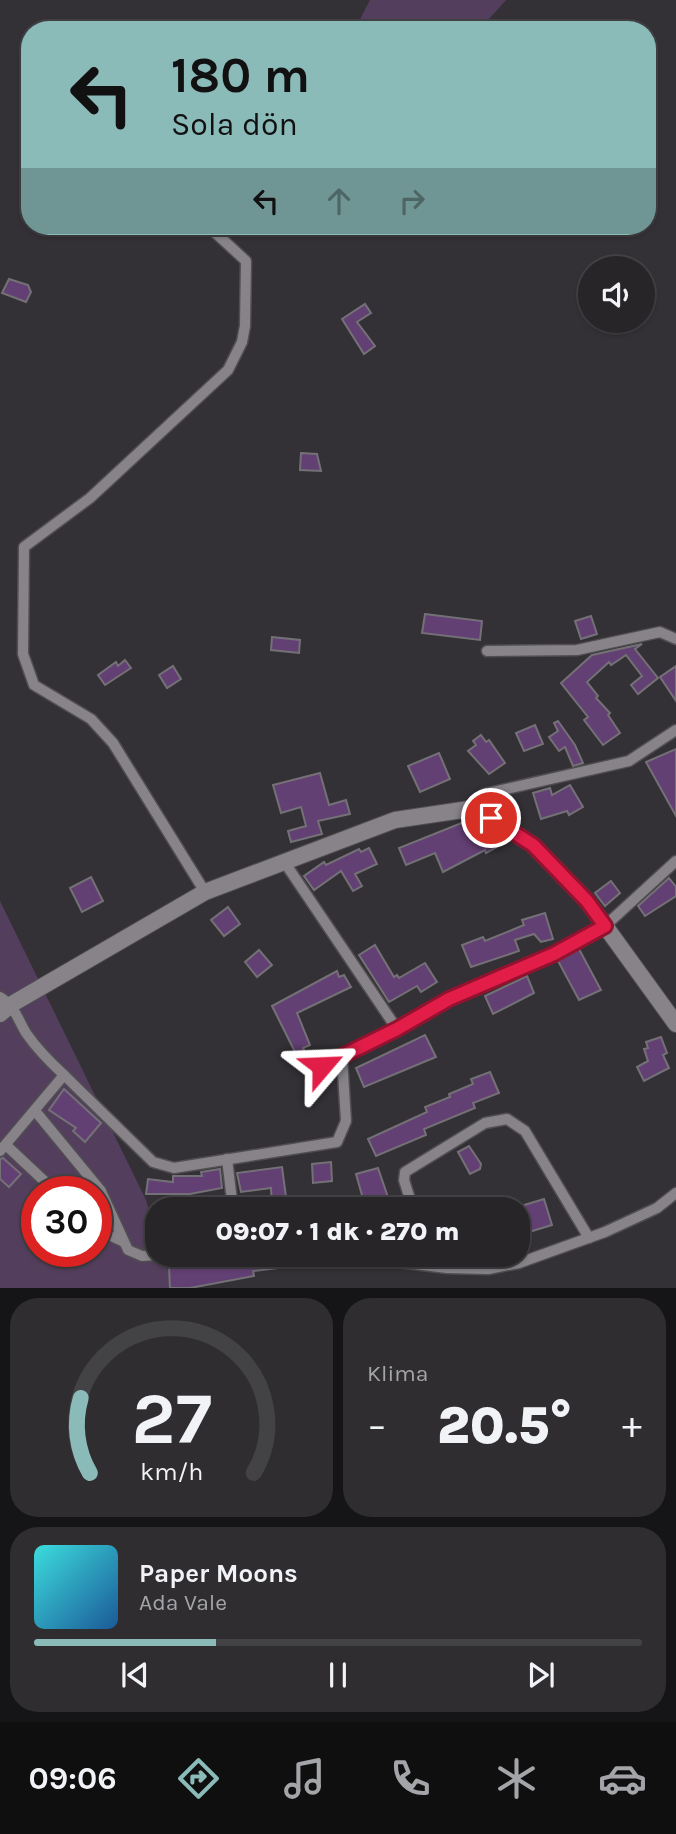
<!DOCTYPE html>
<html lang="tr">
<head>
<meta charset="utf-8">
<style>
	body { margin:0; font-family:Karla,sans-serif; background:#2f2d30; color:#f1f3f6; height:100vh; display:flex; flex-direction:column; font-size:26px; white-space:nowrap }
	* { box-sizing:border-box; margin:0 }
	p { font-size:23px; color:#a4a5a8 }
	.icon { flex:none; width:38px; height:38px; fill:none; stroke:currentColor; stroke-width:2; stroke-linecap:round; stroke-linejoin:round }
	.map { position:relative; height:1288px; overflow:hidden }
	.sheet { display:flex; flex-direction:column; gap:10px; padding:10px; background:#151416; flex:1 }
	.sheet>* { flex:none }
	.top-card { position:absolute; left:21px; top:21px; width:635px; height:214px; border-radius:28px; box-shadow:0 2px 5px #0004,0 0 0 2px #434245; background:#8bbbb9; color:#111; overflow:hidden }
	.fabs { position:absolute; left:578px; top:256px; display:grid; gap:14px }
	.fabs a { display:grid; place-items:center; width:77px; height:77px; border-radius:50%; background:#272528; box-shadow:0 2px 5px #0004,0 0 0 2px #434245; font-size:35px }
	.speed { position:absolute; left:21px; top:1176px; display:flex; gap:14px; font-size:35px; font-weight:700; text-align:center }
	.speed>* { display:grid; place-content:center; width:91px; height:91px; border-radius:50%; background:#272528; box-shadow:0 2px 5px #0004,0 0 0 2px #434245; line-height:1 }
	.speed .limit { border:10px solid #d22; background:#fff; color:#111 }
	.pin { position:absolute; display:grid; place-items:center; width:60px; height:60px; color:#fff; margin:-30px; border:4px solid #fff; border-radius:50%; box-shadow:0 2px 7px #0007 }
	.me { position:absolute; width:77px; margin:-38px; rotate:64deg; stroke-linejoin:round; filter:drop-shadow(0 0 5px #0008) }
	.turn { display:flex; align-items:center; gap:24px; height:147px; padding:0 35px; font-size:32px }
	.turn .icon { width:91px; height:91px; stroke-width:2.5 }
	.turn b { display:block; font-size:49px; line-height:60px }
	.lanes { display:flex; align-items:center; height:66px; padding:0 35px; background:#0003; justify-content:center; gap:35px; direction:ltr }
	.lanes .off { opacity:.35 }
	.big { font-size:52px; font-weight:800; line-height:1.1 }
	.sheet .tile { flex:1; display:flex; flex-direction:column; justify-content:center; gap:10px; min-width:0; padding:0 24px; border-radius:28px; background:#2f2d30 }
	.sheet .dial { align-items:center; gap:0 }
	.dial svg { height:182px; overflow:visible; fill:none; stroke:#434245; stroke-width:7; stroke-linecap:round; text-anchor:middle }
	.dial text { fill:#f1f3f6; stroke:none }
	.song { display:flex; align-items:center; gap:21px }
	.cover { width:84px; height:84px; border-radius:10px; background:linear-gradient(135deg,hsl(180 70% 55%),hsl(210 70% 35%)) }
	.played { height:7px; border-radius:4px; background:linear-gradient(90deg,#8bbbb9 30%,#434245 30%) }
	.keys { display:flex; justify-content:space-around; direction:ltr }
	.heat { display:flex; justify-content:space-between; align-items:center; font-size:38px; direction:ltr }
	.sheet .tiles { flex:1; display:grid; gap:10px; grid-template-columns:1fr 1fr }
	.tile:last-child { grid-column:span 2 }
	.trip { position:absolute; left:145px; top:1197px; width:385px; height:70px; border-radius:28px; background:#272528; box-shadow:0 2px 5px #0004,0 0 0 2px #434245; font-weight:800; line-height:70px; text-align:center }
	.tab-bar { display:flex; height:112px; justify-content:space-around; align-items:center; background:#100f10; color:#a4a5a8 }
	.tab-bar .icon { width:49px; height:49px }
	.tab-bar .active { color:#8bbbb9 }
	.tab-bar b { font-size:32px; color:#f1f3f6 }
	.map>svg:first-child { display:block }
	.green { fill:#533f5d; fill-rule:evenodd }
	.building { fill:#634074; stroke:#747176; stroke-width:2 }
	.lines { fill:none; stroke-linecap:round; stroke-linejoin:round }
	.street-casing { stroke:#504e51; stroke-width:13 }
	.secondary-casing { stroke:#504e51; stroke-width:18 }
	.street { stroke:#878389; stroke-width:10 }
	.secondary { stroke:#878389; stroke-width:16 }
	.route-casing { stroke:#92132f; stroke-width:18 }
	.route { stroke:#e11d48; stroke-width:12 }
</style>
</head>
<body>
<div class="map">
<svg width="676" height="1288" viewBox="0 0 676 1288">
	<rect width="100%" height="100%" fill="#343136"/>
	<g class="green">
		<path d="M370,0h136l-27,30h-130l6,-1z"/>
		<path d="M0,901l146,299 11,37 1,18h5l11,33h-174zM37,1192h59v59h-59z"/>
	</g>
	<g class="building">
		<path d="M9,279l19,6 3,7 -5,10 -24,-9z"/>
		<path d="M365,304l6,9 -14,9 18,24 -11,8 -22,-35z"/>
		<path d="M301,453l16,1 4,17 -21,-1z"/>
		<path d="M425,614l57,7 -2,19 -58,-7z"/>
		<path d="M591,616l6,18 -16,5 -6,-18z"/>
		<path d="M272,637l28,3 -1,13 -28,-3z"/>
		<path d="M642,644l-7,5 23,29 -20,16 -7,-9 11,-9 -16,-21 -15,10 -2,-3 -22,20 11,14 -2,2 14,15 -2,2 12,18 -17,12 -19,-25 4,-3 -27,-34 31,-28z"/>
		<path d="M125,660l6,8 -26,17 -7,-10 18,-13 2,4z"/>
		<path d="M173,666l8,13 -14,9 -8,-13z"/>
		<path d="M676,666v35l-16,-24z"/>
		<path d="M558,721l17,24 8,18 -10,3 -8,-19 -6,4 -10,-14 9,-6 -4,-8z"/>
		<path d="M535,725l8,19 -19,7 -8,-18z"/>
		<path d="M481,735l5,7 3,-2 16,23 -16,11 -21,-23 8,-6 -3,-4z"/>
		<path d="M676,749v67l-30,-54z"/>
		<path d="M439,753l11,26 -30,13 -12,-26z"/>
		<path d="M320,773l9,32 17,-5 4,14 -32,7 4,13 -31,8 -3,-11 18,-5 -5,-19 -20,6 -8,-28z"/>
		<path d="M570,785l13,22 -14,8 -2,-4 -26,8 -8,-26 17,-5 2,7z"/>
		<path d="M469,820l8,17 13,-7 14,13 -18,10 -1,-3 -42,22 -8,-19 -29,12 -7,-17z"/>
		<path d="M369,848l8,16 -22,10 7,12 -9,5 -12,-20 -27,19 -10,-14 20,-14 2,3 33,-16 2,3z"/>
		<path d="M91,877l12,24 -21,11 -12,-24z"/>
		<path d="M669,878l7,9v9l-31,20 -7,-10z"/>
		<path d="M611,881l9,12 -15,13 -10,-13z"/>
		<path d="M228,907l12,17 -16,12 -13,-16z"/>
		<path d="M545,913l8,26 -12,3 -7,-8 -19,6 4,11 -48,16 -9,-22 21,-8 2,4 39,-16 -2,-5z"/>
		<path d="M375,945l19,32 3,-2 2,3 26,-15 12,19 -16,10 -4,-6 -28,16 -30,-47z"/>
		<path d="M579,949l22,41 -22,10 -21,-39z"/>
		<path d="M259,950l13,15 -15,12 -12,-15z"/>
		<path d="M337,971l2,6 5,-2 7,12 -54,26 13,32 -7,3 11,23 -8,3 -34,-68z"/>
		<path d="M527,976l7,17 -41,21 -8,-18z"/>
		<path d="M425,1035l11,22 -72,30 -8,-19z"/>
		<path d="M661,1037l6,16 -4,2 6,13 -25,13 -7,-14 11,-6 -4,-12 4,-1 -2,-6z"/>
		<path d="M490,1072l9,21 -26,10 2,5 -51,21 2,6 -50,21 -8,-17 59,-27 -2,-5 25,-10 -1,-3 24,-10 -2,-5z"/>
		<path d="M64,1089l37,34 -16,19 -12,-11 3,-3 -27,-18z"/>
		<path d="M469,1146l12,18 -1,5 -10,5 -12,-22z"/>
		<path d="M3,1158l18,16 -12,13 -9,-8v-20z"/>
		<path d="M331,1162l1,19 -19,2 -1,-19z"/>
		<path d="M282,1167l4,30h21v12h-35l-1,-21 -30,4 -4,-19z"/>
		<path d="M378,1168l14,41h-29l2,-3 -9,-32z"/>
		<path d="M220,1169l2,19 -32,6h-44l2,-15 25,3v-6h29l-1,-4z"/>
		<path d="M544,1199l8,26 -23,7 -8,-26z"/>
		<path d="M231,1255h46l2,13 -26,3 1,5 -64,12h-20l-1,-21 35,-1v-3l27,-4z"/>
	</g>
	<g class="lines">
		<g class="street-casing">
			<g id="street">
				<path d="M487,651l90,-1 83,-18 16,7"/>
				<path d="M469,809l15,-15 145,-33 47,-31"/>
				<path d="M283,860l114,169"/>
				<path d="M205,892l-92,-149 -22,-24 -57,-34 -11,-31 1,-107 66,-49 138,-128 14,-28 3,-16 1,-65 -38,-35"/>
				<path d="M0,997c15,9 17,21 26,36 11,16 24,29 38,42l-64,76"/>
				<path d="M322,1066l127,-67 105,-45 51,-28 71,-65"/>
				<path d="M64,1075l89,87 21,6 163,-26 9,-21 -4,-64"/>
				<path d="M36,1112l65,79 27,59 14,6 16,-1"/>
				<path d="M7,1146l49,46"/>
				<path d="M227,1159l6,50"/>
				<path d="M413,1209l-9,-29 1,-8 80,-49 22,-4 18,12 64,107"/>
				<path d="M96,1229l28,13"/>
				<path d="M340,1255l107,13 41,1 31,-6 86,-31 52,-24 19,-15"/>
			</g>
		</g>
		<g class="secondary-casing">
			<path id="secondary" d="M0,1014l12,-10 193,-112 190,-72 74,-11 22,9 42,27 54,56 89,123"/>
		</g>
		<use href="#street" class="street"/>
		<use href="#secondary" class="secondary"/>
	</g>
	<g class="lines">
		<g class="route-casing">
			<path id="route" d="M322,1066l75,-37 52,-30 105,-45 51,-28 -18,-25 -54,-56 -42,-27"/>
		</g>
		<use href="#route" class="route"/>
	</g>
</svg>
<div class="fabs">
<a><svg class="icon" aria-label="sound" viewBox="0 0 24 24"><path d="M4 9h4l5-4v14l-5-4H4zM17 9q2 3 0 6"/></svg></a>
</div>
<div class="speed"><div class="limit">30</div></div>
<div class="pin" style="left:491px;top:818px;background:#d93025"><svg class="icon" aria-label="arrive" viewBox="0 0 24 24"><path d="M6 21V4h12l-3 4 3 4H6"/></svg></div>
<svg class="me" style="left:322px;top:1066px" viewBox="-20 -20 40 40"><path d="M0-17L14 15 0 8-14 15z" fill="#e11d48" stroke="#fff" stroke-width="4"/></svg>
<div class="trip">09:07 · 1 dk · 270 m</div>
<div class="top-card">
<div class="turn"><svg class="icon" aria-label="left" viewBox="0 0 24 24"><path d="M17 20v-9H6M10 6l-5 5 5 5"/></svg><div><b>180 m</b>Sola dön</div></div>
<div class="lanes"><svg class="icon" aria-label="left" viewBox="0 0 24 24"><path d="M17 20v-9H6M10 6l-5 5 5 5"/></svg><svg class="icon off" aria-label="ahead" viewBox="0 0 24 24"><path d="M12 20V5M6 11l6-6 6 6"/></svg><svg class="icon off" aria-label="right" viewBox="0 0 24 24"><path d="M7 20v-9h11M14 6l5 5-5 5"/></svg></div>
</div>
</div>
<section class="sheet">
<div class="tiles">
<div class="tile dial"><svg viewBox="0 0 100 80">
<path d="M14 69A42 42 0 1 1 86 69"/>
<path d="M14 69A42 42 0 0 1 10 36" stroke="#8bbbb9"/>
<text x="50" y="56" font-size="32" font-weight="700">27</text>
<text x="50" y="72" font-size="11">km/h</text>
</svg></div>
<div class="tile"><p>Klima</p>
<div class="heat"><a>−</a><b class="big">20.5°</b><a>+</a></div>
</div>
<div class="tile">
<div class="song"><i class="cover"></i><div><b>Paper Moons</b><p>Ada Vale</p></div></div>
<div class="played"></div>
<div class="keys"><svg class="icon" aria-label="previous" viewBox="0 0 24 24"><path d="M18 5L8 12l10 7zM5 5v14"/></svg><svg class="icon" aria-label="pause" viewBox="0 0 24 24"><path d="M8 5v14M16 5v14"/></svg><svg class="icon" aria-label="next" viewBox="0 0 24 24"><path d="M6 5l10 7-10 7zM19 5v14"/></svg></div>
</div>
</div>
</section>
<nav class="tab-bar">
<b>09:06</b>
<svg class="icon active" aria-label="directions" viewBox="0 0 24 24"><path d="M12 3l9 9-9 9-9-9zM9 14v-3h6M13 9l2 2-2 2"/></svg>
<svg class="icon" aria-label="music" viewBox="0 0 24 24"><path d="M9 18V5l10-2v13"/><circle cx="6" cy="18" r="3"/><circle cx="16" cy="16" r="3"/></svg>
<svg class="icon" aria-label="phone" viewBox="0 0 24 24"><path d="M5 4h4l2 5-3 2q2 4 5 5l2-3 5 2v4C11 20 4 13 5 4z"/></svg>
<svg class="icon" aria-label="climate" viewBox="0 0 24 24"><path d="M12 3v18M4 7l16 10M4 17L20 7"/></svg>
<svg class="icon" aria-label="car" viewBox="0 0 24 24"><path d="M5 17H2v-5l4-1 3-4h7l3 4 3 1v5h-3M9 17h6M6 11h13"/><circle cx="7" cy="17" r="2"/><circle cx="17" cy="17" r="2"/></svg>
</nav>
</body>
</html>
